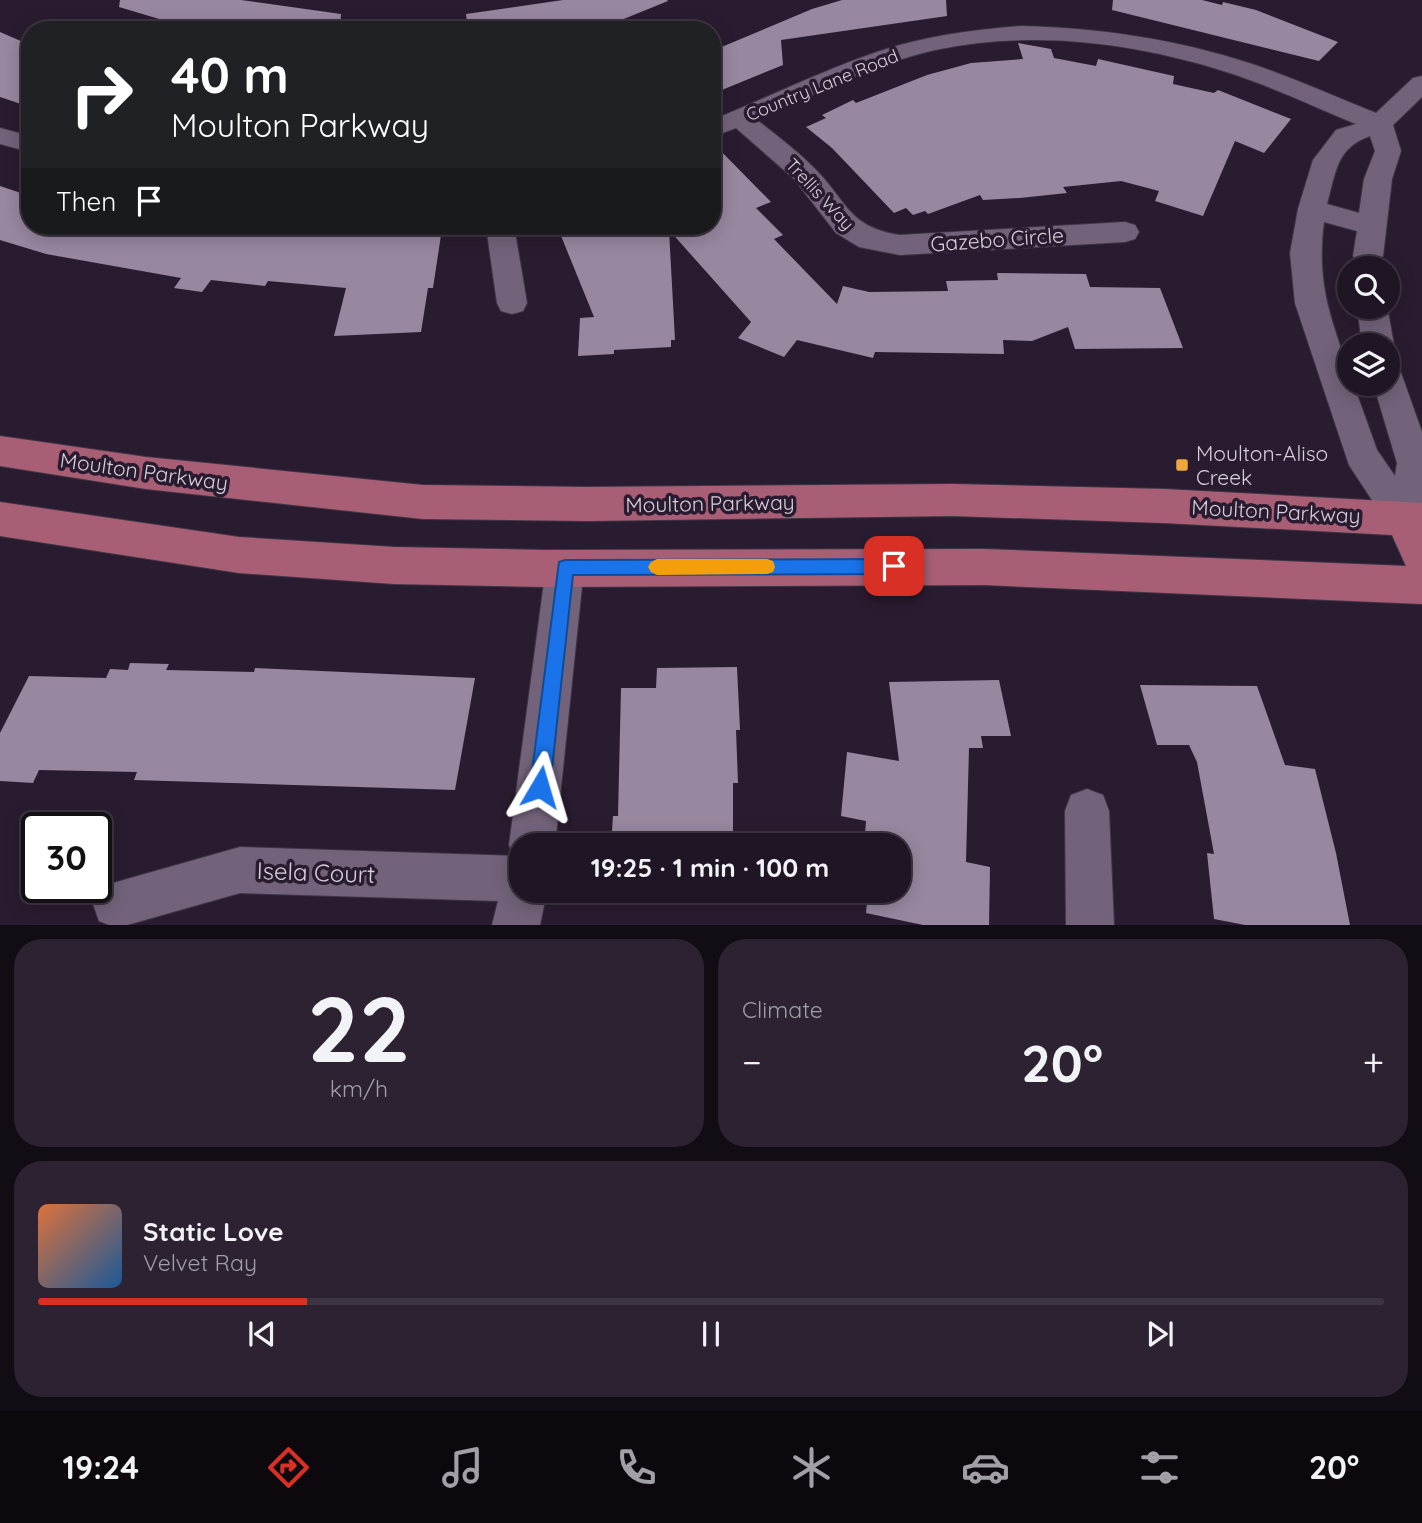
<!DOCTYPE html>
<html lang="en">
<head>
<meta charset="utf-8">
<style>
	body { margin:0; font-family:Quicksand,sans-serif; background:#2d2231; color:#f1f3f6; height:100vh; display:flex; flex-direction:column; font-size:26px; white-space:nowrap }
	* { box-sizing:border-box; margin:0 }
	p { font-size:23px; color:#a29fa6 }
	.icon { flex:none; width:38px; height:38px; fill:none; stroke:currentColor; stroke-width:2; stroke-linecap:round; stroke-linejoin:round }
	.map { position:relative; height:925px; overflow:hidden }
	.panel { display:flex; flex-direction:column; gap:14px; padding:14px; background:#120c14; flex:1 }
	.panel>* { flex:none }
	.banner { position:absolute; left:21px; top:21px; width:700px; height:214px; border-radius:28px; box-shadow:0 4px 18px #0003,0 0 0 2px #3d3441; background:#202124; color:#fff; overflow:hidden }
	.controls { position:absolute; left:1337px; top:256px; display:grid; gap:14px }
	.controls a { display:grid; place-items:center; width:63px; height:63px; border-radius:50%; background:#201524; box-shadow:0 4px 18px #0003,0 0 0 2px #3d3441; font-size:35px }
	.speed { position:absolute; left:21px; top:812px; display:flex; gap:14px; font-size:35px; font-weight:700; text-align:center }
	.speed>* { display:grid; place-content:center; width:91px; height:91px; border-radius:50%; background:#201524; box-shadow:0 4px 18px #0003,0 0 0 2px #3d3441; line-height:1 }
	.speed .limit { border:4px solid #111; border-radius:10px; background:#fff; color:#111 }
	.pin { position:absolute; display:grid; place-items:center; width:60px; height:60px; color:#fff; margin:-30px; border-radius:14px; box-shadow:0 4px 10px #0006 }
	.me { position:absolute; width:77px; margin:-38px; rotate:7deg; stroke-linejoin:round; filter:drop-shadow(0 0 5px #0008) }
	.turn { display:flex; align-items:center; gap:24px; height:147px; padding:0 35px; font-size:32px }
	.turn .icon { width:91px; height:91px; stroke-width:2.5 }
	.turn b { display:block; font-size:49px; line-height:60px }
	.then { display:flex; align-items:center; height:66px; padding:0 35px; background:#0003; gap:14px; font-size:26px }
	.big { font-size:52px; font-weight:800; line-height:1.1 }
	.panel .card { flex:1; display:flex; flex-direction:column; justify-content:center; gap:10px; min-width:0; padding:0 24px; border-radius:28px; background:#2d2231 }
	.panel .dial { align-items:center; gap:0 }
	.dial b { font-size:91px; line-height:1 }
	.song { display:flex; align-items:center; gap:21px }
	.cover { width:84px; height:84px; border-radius:10px; background:linear-gradient(135deg,hsl(20 70% 55%),hsl(210 70% 35%)) }
	.played { height:7px; border-radius:4px; background:linear-gradient(90deg,#d93025 20%,#3d3441 20%) }
	.keys { display:flex; justify-content:space-around; direction:ltr }
	.heat { display:flex; justify-content:space-between; align-items:center; font-size:38px; direction:ltr }
	.panel .tiles { flex:1; display:grid; gap:14px; grid-template-columns:1fr 1fr }
	.card:last-child { grid-column:span 2 }
	.trip { position:absolute; left:509px; top:833px; width:402px; height:70px; border-radius:28px; background:#201524; box-shadow:0 4px 18px #0003,0 0 0 2px #3d3441; font-weight:800; line-height:70px; text-align:center }
	.dock { display:flex; height:112px; justify-content:space-around; align-items:center; background:#0d080e; color:#a29fa6 }
	.dock .icon { width:49px; height:49px }
	.dock .selected { color:#d93025 }
	.dock b { font-size:32px; color:#f1f3f6 }
	.map>svg:first-child { display:block }
	.building { fill:#97879f }
	.lines { fill:none; stroke-linecap:round; stroke-linejoin:round }
	.minor-casing { stroke:#413647; stroke-width:2 }
	.major-casing { stroke:#413647; stroke-width:2 }
	.minor { fill:#72637a; fill-rule:evenodd }
	.major { fill:#a85f75; fill-rule:evenodd }
	.route { fill:#1a73e8; stroke:#114b97; stroke-width:2 }
	.slow { fill:#f59e0b }
	.poi-dot { fill:#eea73d; stroke:#2a1c30; stroke-width:2.5 }
	.labels { text-anchor:middle; dominant-baseline:central; stroke-width:7; stroke-linejoin:round; paint-order:stroke }
	.far-street-label { font-size:18px; fill:#d7cedb; stroke:#2a1c30 }
	.street-label { font-size:21px; fill:#d7cedb; stroke:#2a1c30 }
	.poi-label { font-size:21px; fill:#d7cedb; stroke:#2a1c30; text-anchor:start }
	.near-street-label { font-size:24px; fill:#d7cedb; stroke:#2a1c30 }
</style>
</head>
<body>
<div class="map">
<svg width="1422" height="925" viewBox="0 0 1422 925">
	<rect width="100%" height="100%" fill="#2a1c30"/>
	<g class="building">
		<path d="M120,0h121l100,14 -1,16h-144l-77,-23z"/>
		<path d="M563,0h104l1,1 -59,24 -22,5h-119l-2,-16z"/>
		<path d="M842,0h104l1,16 -166,24 2,25 -71,29v-43l100,-42z"/>
		<path d="M1113,0h89l20,5 1,-3 33,8 82,32 -19,19 -207,-51z"/>
		<path d="M0,32l30,13v62l-30,-10z"/>
		<path d="M1018,43l33,6 3,9 42,8 2,-7 76,17 -1,8 41,9 4,-3 73,29 -27,34 -29,-12 -32,75 -48,-15 4,-10 -38,-10 -58,6 4,6 -47,5 -37,2 -3,-5 -52,19 -3,-3 -12,4 -7,-7 -12,5 -62,-65 -26,-21 20,-9 -4,-3 31,-15 3,3 71,-28 44,-12 52,-4z"/>
		<path d="M712,142l59,60 -15,6 27,27 -9,4 63,65 6,-18 26,6 79,-1 -2,-10 52,-1 -1,-7 89,1 4,13 70,1 23,60 -108,1 -7,-22 -36,14 -29,-1 1,14 -129,-2 -2,6 -76,-18 -13,17 -46,-19 13,-16 -82,-92 6,110h-4v7l-57,3v4l-36,2 2,-38 14,-1 -37,-91h155z"/>
		<path d="M0,186l30,10v30h224l109,10 2,-9 62,1 -2,7h16l-8,53h-5l-7,44 -87,4 12,-48 -78,-7 -3,5 -54,-6 -9,12 -28,-4 7,-10 -135,-24 -46,-14z"/>
		<path d="M130,663l39,1 -3,6 88,2 1,-4 220,10 -20,112 -321,-10 3,-8 -98,-2 -6,13 -33,-2v-48l29,-57 77,2 4,-9 18,1z"/>
		<path d="M737,667l3,63h-4l2,53h-5v62h-122l2,-29h5l3,-128h35l1,-20z"/>
		<path d="M999,680l12,56h-30l2,12h-14l-3,114 24,5 -1,58h-66l-57,-12 2,-22h32v-46h-36l2,-24 -25,-5 6,-64 52,9 -10,-79z"/>
		<path d="M1140,685l117,1 28,79 30,4 21,84 14,72h-105l-31,-6 -7,-66 7,1 -17,-92 -8,-17h-32z"/>
		<rect x="641" y="891" width="92" height="6"/>
	</g>
	<g class="lines">
		<g class="minor-casing">
			<g id="minor">
				<path d="M1021,26c79,2 155,13 231,38 42,14 83,33 124,49l37,-35 9,-2v21l-29,28 8,26 -9,28 -9,77 -5,7 -10,3 -10,-3 -5,-7 4,-25 -33,-9c-8,59 6,95 25,149v12h4l24,67 18,26 2,-13 -24,-80h15v-16l12,3 22,62v87l-5,10 -13,4 -13,-4 -42,-64 -54,-162 -5,-50 8,-44 15,-49 23,-30 20,-6c-41,-17 -81,-36 -123,-50 -95,-31 -199,-45 -298,-24 -62,14 -120,45 -178,70 19,15 38,29 55,46 35,33 34,61 88,69l225,-13 10,3 4,7 -4,7 -10,3 -225,13 -41,-8 -23,-14 -42,-54 -58,-51 -24,9v-17c55,-22 109,-49 165,-68 47,-16 95,-22 144,-26zM1370,136l5,15 -11,28 -5,34 -32,-9c9,-32 9,-56 43,-68z"/>
				<path d="M0,128l30,8v16l-30,-8z"/>
				<path d="M486,226h28l13,77 -4,8 -11,3 -11,-3 -4,-8z"/>
				<path d="M1357,306h30l7,39 -5,8 -1,-8h-26z"/>
				<path d="M565,550l13,5 6,12 -29,278h-33v46h25l-7,34h-48l6,-24 -258,-8 -113,32h-18l-10,-4 -6,-17 6,-17 141,-40 274,9 -5,-11 37,-278 6,-12z"/>
				<path d="M1087,789l16,6 6,16 5,114h-48l-1,-114 6,-16z"/>
			</g>
		</g>
		<g class="major-casing">
			<path id="major" d="M0,436l146,21 277,28 165,2 365,-3 211,5 258,14v101l-438,-19 -439,2 -151,-3 -155,-11 -239,-37v-34l239,35 155,10 151,3 439,-1 422,17 -14,-31 -228,-12 -211,-7 -365,5 -165,-2 -277,-30 -146,-23z"/>
		</g>
		<use href="#minor" class="minor"/>
		<use href="#major" class="major"/>
	</g>
	<path class="route" d="M894,559l6,2 2,5 -2,6 -6,2 -321,1 -23,212 -3,7 -7,3 -7,-3 -3,-7 29,-225 6,-2z"/>
	<path class="slow" d="M657,559h110l6,2 2,6 -2,5 -6,2 -110,1 -6,-3 -3,-5 3,-5z"/>
	<rect class="poi-dot" x="1175" y="458" width="14" height="14" rx="3.5"/>
	<g class="labels">
		<g class="far-street-label">
			<text transform="translate(822 85) rotate(-22)">Country Lane Road</text>
			<text transform="translate(820 194) rotate(47)">Trellis Way</text>
		</g>
		<g class="street-label">
			<text transform="translate(997 239) rotate(-4)">Gazebo Circle</text>
			<text transform="translate(144 471) rotate(8)">Moulton Parkway</text>
			<text transform="translate(710 503) rotate(-1)">Moulton Parkway</text>
			<text transform="translate(1276 511) rotate(3)">Moulton Parkway</text>
		</g>
		<g class="poi-label">
			<text x="1196" y="453">Moulton-Aliso<tspan x="1196" dy="24">Creek</tspan></text>
		</g>
		<g class="near-street-label">
			<text transform="translate(316 872) rotate(2)">Isela Court</text>
		</g>
	</g>
</svg>
<div class="controls">
<a><svg class="icon" aria-label="search" viewBox="0 0 24 24"><circle cx="10" cy="10" r="6"/><path d="M15 15l6 6"/></svg></a>
<a><svg class="icon" aria-label="layers" viewBox="0 0 24 24"><path d="M12 4l9 5-9 5-9-5zM3 14l9 5 9-5"/></svg></a>
</div>
<div class="speed"><div class="limit">30</div></div>
<div class="pin" style="left:894px;top:566px;background:#d93025"><svg class="icon" aria-label="arrive" viewBox="0 0 24 24"><path d="M6 21V4h12l-3 4 3 4H6"/></svg></div>
<svg class="me" style="left:540px;top:787px" viewBox="-20 -20 40 40"><path d="M0-17L14 15 0 8-14 15z" fill="#1a73e8" stroke="#fff" stroke-width="4"/></svg>
<div class="trip">19:25 · 1 min · 100 m</div>
<div class="banner">
<div class="turn"><svg class="icon" aria-label="right" viewBox="0 0 24 24"><path d="M7 20v-9h11M14 6l5 5-5 5"/></svg><div><b>40 m</b>Moulton Parkway</div></div>
<div class="then">Then<svg class="icon" aria-label="arrive" viewBox="0 0 24 24"><path d="M6 21V4h12l-3 4 3 4H6"/></svg></div>
</div>
</div>
<section class="panel">
<div class="tiles">
<div class="card dial"><b>22</b><p>km/h</p></div>
<div class="card"><p>Climate</p>
<div class="heat"><a>−</a><b class="big">20°</b><a>+</a></div>
</div>
<div class="card">
<div class="song"><i class="cover"></i><div><b>Static Love</b><p>Velvet Ray</p></div></div>
<div class="played"></div>
<div class="keys"><svg class="icon" aria-label="previous" viewBox="0 0 24 24"><path d="M18 5L8 12l10 7zM5 5v14"/></svg><svg class="icon" aria-label="pause" viewBox="0 0 24 24"><path d="M8 5v14M16 5v14"/></svg><svg class="icon" aria-label="next" viewBox="0 0 24 24"><path d="M6 5l10 7-10 7zM19 5v14"/></svg></div>
</div>
</div>
</section>
<nav class="dock">
<b>19:24</b>
<svg class="icon selected" aria-label="directions" viewBox="0 0 24 24"><path d="M12 3l9 9-9 9-9-9zM9 14v-3h6M13 9l2 2-2 2"/></svg>
<svg class="icon" aria-label="music" viewBox="0 0 24 24"><path d="M9 18V5l10-2v13"/><circle cx="6" cy="18" r="3"/><circle cx="16" cy="16" r="3"/></svg>
<svg class="icon" aria-label="phone" viewBox="0 0 24 24"><path d="M5 4h4l2 5-3 2q2 4 5 5l2-3 5 2v4C11 20 4 13 5 4z"/></svg>
<svg class="icon" aria-label="climate" viewBox="0 0 24 24"><path d="M12 3v18M4 7l16 10M4 17L20 7"/></svg>
<svg class="icon" aria-label="car" viewBox="0 0 24 24"><path d="M5 17H2v-5l4-1 3-4h7l3 4 3 1v5h-3M9 17h6M6 11h13"/><circle cx="7" cy="17" r="2"/><circle cx="17" cy="17" r="2"/></svg>
<svg class="icon" aria-label="filters" viewBox="0 0 24 24"><path d="M4 7h16M4 17h16"/><circle cx="9" cy="7" r="2"/><circle cx="15" cy="17" r="2"/></svg>
<b>20°</b>
</nav>
</body>
</html>
